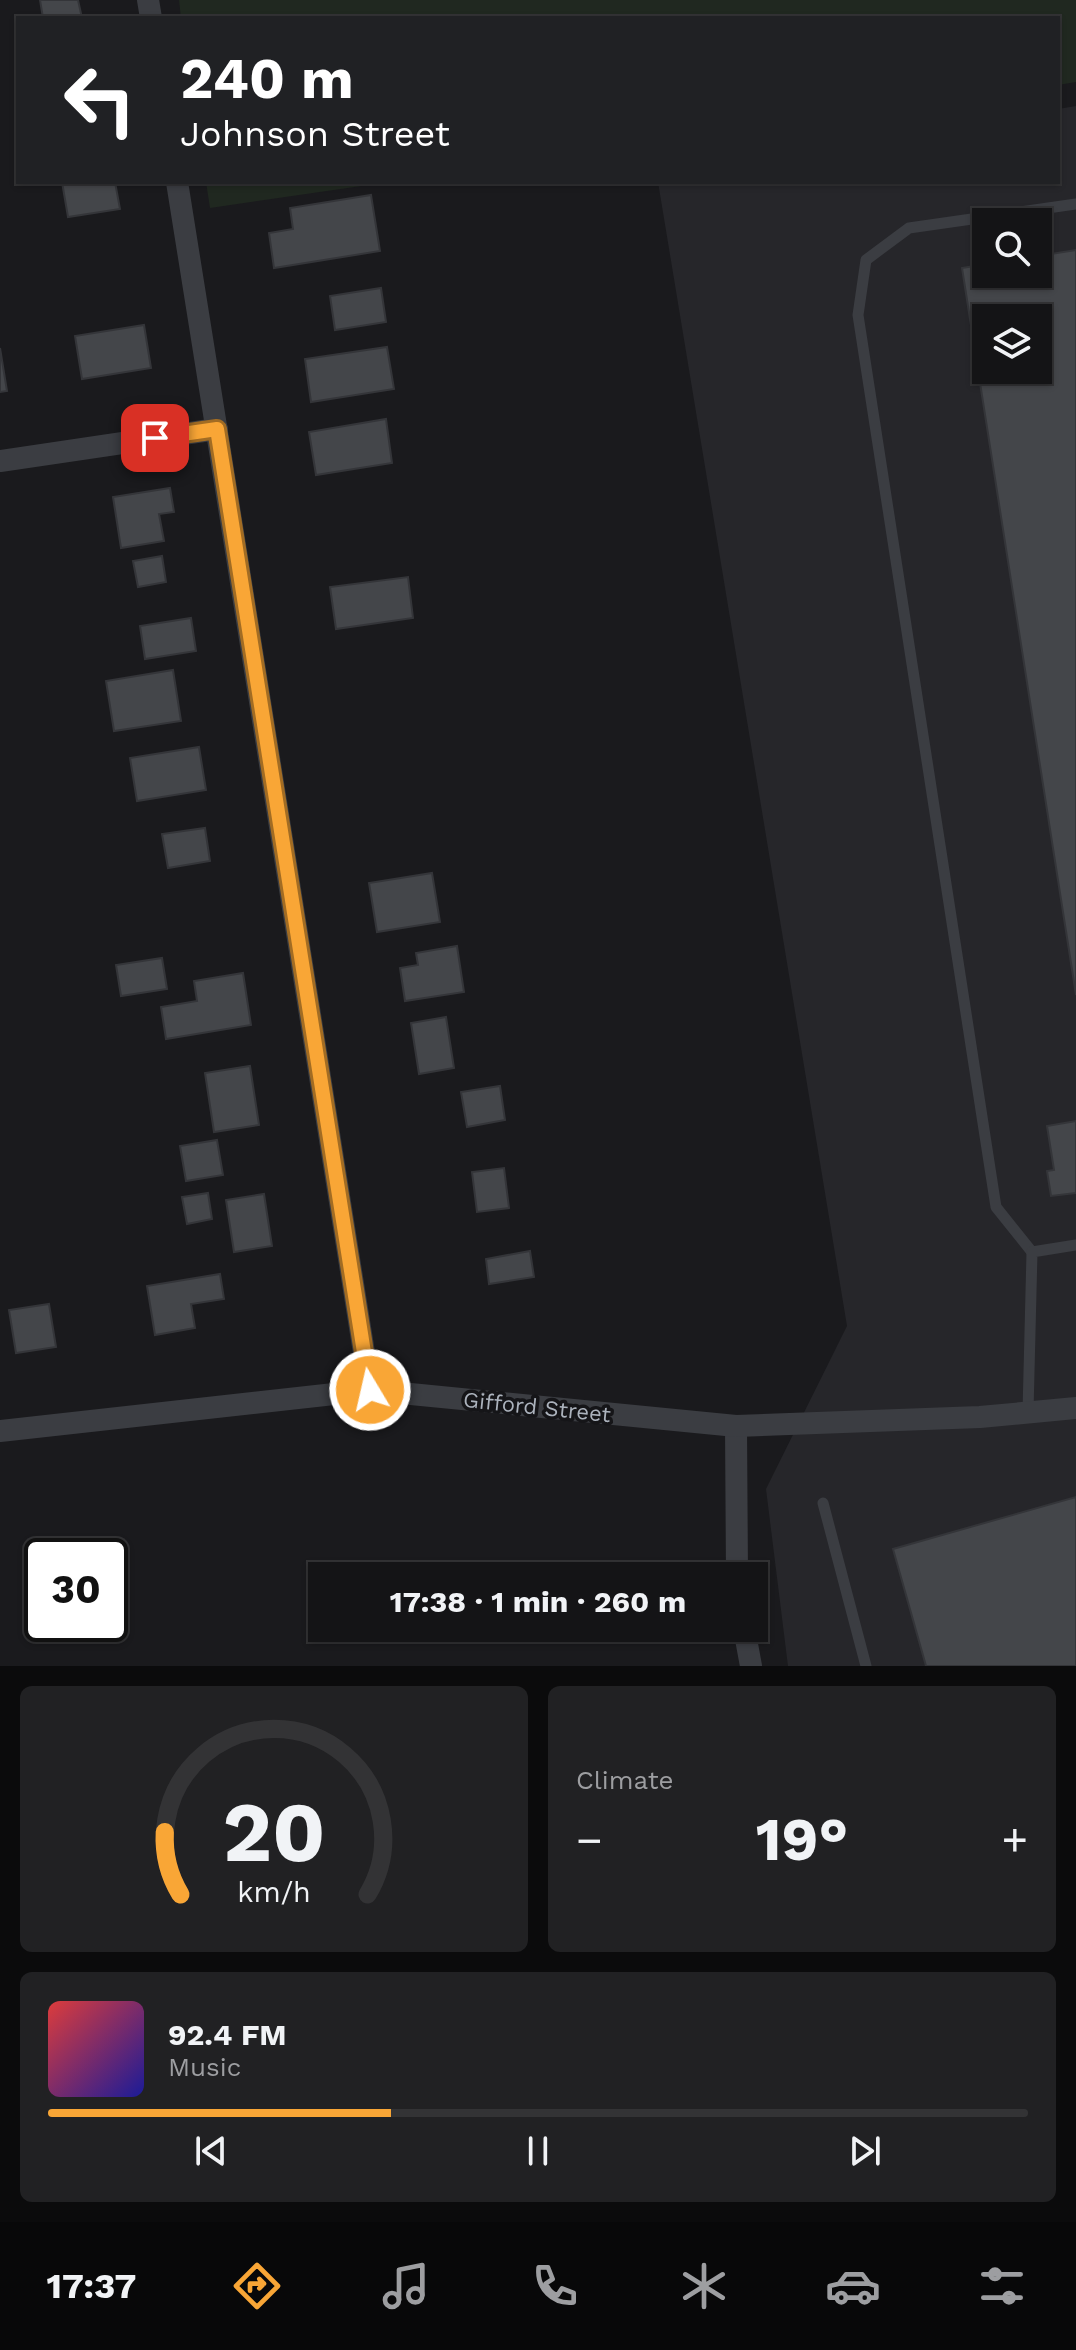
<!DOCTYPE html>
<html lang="en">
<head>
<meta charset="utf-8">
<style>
	body { margin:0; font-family:"Work Sans",sans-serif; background:#212123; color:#f1f3f6; height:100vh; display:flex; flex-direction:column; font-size:30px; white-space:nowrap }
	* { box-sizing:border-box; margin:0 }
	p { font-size:26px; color:#9d9ea1 }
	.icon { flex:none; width:44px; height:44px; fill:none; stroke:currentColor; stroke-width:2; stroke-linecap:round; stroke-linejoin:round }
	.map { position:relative; height:1666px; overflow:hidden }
	.drawer { display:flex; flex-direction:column; gap:20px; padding:20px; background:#0b0b0c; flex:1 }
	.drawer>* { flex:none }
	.banner { position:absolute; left:16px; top:16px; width:1044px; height:168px; border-radius:0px; box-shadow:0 2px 6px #0004,0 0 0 2px #333335; background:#202124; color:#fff; overflow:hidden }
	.controls { position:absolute; left:972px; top:208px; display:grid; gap:16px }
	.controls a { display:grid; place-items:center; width:80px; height:80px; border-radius:0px; background:#141416; box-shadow:0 2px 6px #0004,0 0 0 2px #333335; font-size:40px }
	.speed { position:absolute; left:24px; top:1538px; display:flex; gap:16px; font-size:40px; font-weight:700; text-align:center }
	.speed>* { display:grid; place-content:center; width:104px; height:104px; border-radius:50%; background:#141416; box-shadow:0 2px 6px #0004,0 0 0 2px #333335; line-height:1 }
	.speed .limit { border:4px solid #111; border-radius:12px; background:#fff; color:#111 }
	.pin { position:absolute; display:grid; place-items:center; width:68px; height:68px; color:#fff; margin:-34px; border-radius:16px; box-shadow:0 4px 12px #0006 }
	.me { position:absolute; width:88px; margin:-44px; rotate:351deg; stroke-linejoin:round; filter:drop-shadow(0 0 6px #0008) }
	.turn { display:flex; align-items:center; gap:28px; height:168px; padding:0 32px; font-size:36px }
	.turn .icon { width:104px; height:104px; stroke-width:2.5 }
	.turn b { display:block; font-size:56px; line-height:68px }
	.big { font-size:60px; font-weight:700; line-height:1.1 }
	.drawer .card { flex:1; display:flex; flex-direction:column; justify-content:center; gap:12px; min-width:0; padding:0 28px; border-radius:12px; background:#212123 }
	.drawer .dial { align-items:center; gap:0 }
	.dial svg { height:208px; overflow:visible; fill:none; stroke:#333335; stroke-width:7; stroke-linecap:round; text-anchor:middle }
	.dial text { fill:#f1f3f6; stroke:none }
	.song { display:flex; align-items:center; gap:24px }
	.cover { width:96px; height:96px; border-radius:12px; background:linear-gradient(135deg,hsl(0 70% 55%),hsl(240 70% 35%)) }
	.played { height:8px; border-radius:4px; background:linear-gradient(90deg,#f9a636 35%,#333335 35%) }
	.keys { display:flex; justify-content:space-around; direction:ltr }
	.heat { display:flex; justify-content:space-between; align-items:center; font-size:44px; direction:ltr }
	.drawer .tiles { flex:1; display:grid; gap:20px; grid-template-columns:1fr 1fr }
	.card:last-child { grid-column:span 2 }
	.trip { position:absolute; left:308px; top:1562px; width:460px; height:80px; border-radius:0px; background:#141416; box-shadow:0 2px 6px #0004,0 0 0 2px #333335; font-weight:700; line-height:80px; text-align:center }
	.dock { display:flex; height:128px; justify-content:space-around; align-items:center; background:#080809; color:#9d9ea1 }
	.dock .icon { width:56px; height:56px }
	.dock .current { color:#f9a636 }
	.dock b { font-size:36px; color:#f1f3f6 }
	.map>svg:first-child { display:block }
	.built { fill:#26262a; fill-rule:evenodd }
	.green { fill:#202820 }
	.building { fill:#44464a; stroke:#343539; stroke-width:2; fill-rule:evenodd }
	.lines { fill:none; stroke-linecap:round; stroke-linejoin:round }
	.service { stroke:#3b3d42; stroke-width:11 }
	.minor { stroke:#3b3d42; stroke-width:22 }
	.route-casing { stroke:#a26c23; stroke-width:20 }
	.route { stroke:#f9a636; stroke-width:14 }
	.labels { text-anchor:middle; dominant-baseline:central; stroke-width:7; stroke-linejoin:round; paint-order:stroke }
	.street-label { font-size:22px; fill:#acb3bd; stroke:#151518 }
</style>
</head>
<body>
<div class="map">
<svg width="1076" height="1666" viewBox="0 0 1076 1666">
	<rect width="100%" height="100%" fill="#1a1a1d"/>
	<path class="built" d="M1076,106v1560h-288l-22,-177 81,-163 -189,-1144h400v-73zM986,222h52v52h-52zM986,318h52v52h-52z"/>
	<g class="green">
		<path d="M179,0h897v82l-18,3v-67h-877z"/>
		<path d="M206,182h183l-179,26z"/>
	</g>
	<g class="building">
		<path d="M40,0h38l4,18h-39z"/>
		<path d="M62,182h53l5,27 -52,8z"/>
		<path d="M371,195l9,56 -106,17 -5,-35 24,-4 -3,-21z"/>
		<path d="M1076,250v745l-114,-727 24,-4v10h52v-18zM986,318h52v52h-52z"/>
		<path d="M381,288l5,34 -51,8 -5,-34z"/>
		<path d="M144,325l7,43 -69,11 -7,-43z"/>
		<path d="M387,347l7,42 -83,13 -6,-43z"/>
		<path d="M0,348l7,43 -7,1z"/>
		<path d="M386,419l6,44 -76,12 -7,-43z"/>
		<path d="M170,488l4,24 -15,2 5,27 -43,7 -8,-51z"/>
		<path d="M162,556l4,26 -28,5 -5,-26z"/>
		<path d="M408,577l5,41 -77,11 -6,-42z"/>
		<path d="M191,618l5,33 -51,8 -5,-33z"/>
		<path d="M173,670l8,51 -67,10 -8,-50z"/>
		<path d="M199,747l7,43 -69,11 -7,-43z"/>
		<path d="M205,828l5,33 -42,7 -6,-34z"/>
		<path d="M432,873l8,49 -63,10 -8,-49z"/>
		<path d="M457,946l7,46 -59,9 -5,-33 18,-3 -2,-12z"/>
		<path d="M162,958l5,31 -46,7 -5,-31z"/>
		<path d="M243,973l8,52 -85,14 -5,-32 36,-6 -3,-20z"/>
		<path d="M446,1017l8,51 -35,6 -8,-51z"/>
		<path d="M250,1066l9,59 -45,7 -9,-59z"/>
		<path d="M500,1086l5,34 -38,7 -6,-35z"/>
		<path d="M1076,1121v72l-25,3 -4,-25 7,-1 -7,-44z"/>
		<path d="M217,1140l6,35 -37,6 -6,-35z"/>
		<path d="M504,1168l5,40 -32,4 -5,-40z"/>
		<path d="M208,1193l4,26 -25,5 -5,-27z"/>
		<path d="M264,1194l8,52 -38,6 -8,-52z"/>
		<path d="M530,1251l4,26 -45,7 -3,-25z"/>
		<path d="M220,1274l4,25 -33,5 4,24 -40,7 -8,-49z"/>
		<path d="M49,1304l7,43 -40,6 -7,-43z"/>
		<path d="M1076,1497v169h-150l-33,-117z"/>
	</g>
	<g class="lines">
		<g class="service">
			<path d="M1032,1252l-36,-45 -138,-892 8,-55 43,-32 167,-24"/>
			<path d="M1028,1412l4,-160 44,-7"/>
			<path d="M823,1503l43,163"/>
		</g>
		<g class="minor">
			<path d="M148,0l3,18"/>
			<path d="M177,182l193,1208"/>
			<path d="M0,461l217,-32"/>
			<path d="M736,1426l1,150"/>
			<path d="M0,1431l370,-41 366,36 244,-9 96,-9"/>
			<path d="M744,1628l7,38"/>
		</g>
	</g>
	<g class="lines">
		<g class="route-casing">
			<path id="route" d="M155,438l62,-9 153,961"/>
		</g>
		<use href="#route" class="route"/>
	</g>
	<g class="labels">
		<g class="street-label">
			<text transform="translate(537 1407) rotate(6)">Gifford Street</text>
		</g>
	</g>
</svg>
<div class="controls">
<a><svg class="icon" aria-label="search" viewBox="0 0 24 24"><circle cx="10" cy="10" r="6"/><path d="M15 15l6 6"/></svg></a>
<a><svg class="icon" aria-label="layers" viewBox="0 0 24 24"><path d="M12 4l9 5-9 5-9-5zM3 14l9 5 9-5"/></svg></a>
</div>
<div class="speed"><div class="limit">30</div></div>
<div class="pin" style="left:155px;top:438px;background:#d93025"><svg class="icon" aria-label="arrive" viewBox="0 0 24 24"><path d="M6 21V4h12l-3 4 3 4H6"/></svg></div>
<svg class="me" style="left:370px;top:1390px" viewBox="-20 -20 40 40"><circle r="17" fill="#f9a636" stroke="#fff" stroke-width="3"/><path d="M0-11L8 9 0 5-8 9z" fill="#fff"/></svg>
<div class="trip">17:38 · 1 min · 260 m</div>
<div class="banner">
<div class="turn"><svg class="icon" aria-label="left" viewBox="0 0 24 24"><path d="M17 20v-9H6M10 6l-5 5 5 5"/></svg><div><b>240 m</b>Johnson Street</div></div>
</div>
</div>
<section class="drawer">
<div class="tiles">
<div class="card dial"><svg viewBox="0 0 100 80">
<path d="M14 69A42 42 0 1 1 86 69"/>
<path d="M14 69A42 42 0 0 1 8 45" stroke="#f9a636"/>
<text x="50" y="56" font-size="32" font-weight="700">20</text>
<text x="50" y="72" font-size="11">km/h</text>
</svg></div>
<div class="card"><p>Climate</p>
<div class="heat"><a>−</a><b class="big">19°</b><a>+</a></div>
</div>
<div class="card">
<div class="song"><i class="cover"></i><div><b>92.4 FM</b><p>Music</p></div></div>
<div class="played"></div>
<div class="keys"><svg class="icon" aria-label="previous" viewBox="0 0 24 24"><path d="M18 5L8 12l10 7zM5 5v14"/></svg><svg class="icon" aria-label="pause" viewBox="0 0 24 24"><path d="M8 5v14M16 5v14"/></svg><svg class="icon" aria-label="next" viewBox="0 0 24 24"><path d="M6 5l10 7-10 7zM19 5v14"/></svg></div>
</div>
</div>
</section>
<nav class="dock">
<b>17:37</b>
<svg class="icon current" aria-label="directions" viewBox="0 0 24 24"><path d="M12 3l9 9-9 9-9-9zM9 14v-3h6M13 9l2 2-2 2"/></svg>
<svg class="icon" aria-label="music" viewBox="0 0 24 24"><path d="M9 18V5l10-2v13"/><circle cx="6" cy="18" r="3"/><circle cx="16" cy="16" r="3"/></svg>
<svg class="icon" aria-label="phone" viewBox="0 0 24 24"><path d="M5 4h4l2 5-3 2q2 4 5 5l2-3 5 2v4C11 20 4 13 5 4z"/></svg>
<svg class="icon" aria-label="climate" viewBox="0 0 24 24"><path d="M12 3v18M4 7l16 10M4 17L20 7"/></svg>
<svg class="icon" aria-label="car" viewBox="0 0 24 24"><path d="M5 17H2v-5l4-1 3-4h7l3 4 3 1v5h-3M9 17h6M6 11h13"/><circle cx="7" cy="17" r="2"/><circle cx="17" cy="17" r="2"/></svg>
<svg class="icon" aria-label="filters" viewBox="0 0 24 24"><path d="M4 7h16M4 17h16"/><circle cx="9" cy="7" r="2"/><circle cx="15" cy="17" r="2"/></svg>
</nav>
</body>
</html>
